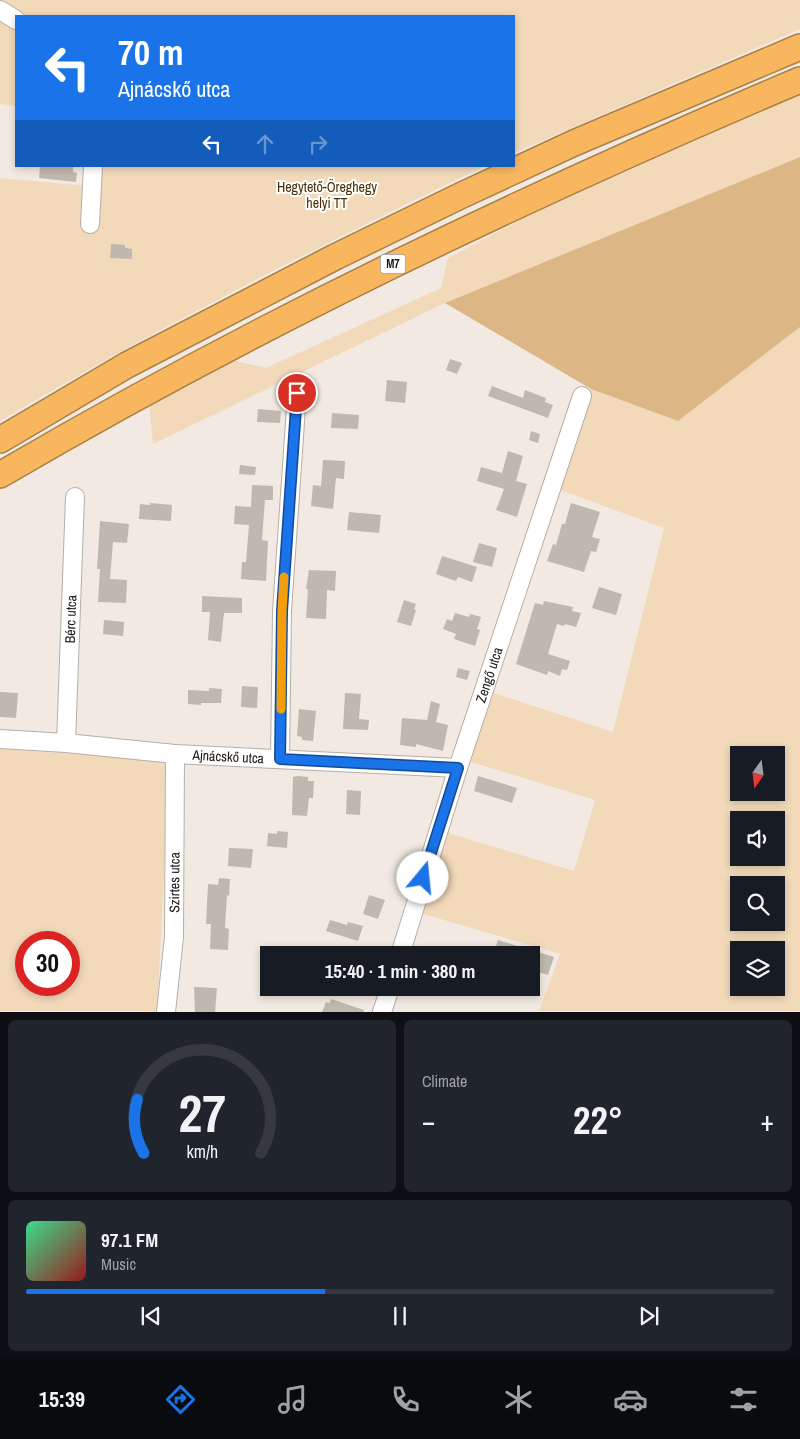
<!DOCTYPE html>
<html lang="en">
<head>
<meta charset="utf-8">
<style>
	body { margin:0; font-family:"Archivo Narrow",sans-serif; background:#20242c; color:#f1f3f6; height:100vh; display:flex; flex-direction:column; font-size:19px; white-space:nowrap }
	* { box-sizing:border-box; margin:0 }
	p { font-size:16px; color:#9ea1a6 }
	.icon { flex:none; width:28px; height:28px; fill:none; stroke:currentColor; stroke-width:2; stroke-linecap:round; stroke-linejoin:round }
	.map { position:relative; height:1012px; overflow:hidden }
	.panel { display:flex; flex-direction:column; gap:8px; padding:8px; background:#0d0f14; flex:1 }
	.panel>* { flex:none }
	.guide { position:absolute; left:15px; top:15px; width:500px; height:152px; border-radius:0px; box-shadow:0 2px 8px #0003; background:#1a73e8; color:#fff; overflow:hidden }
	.needle { width:32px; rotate:194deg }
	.tools { position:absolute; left:730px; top:746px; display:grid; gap:10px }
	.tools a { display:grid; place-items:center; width:55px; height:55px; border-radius:0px; background:#171b24; box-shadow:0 2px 8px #0003; font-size:25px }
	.speed { position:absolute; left:15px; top:931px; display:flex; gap:10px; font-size:25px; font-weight:700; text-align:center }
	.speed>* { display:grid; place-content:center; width:65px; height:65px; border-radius:50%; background:#171b24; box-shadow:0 2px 8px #0003; line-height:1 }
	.speed .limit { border:8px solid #d22; background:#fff; color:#111 }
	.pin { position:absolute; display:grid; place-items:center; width:42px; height:42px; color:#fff; margin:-21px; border:2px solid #fff; border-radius:50%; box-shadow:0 1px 5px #0007 }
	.me { position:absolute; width:55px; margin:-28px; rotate:17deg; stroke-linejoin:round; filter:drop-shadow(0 0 4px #0008) }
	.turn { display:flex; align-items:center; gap:18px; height:105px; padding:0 20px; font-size:22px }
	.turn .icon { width:65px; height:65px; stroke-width:2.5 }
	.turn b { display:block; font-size:35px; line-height:42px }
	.lanes { display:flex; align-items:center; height:48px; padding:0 20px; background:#0003; justify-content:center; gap:25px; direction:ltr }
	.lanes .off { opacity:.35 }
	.big { font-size:38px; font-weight:700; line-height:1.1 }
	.panel .tile { flex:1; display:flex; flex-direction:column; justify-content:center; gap:8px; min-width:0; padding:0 18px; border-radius:8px; background:#20242c }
	.panel .dial { align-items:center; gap:0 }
	.dial svg { height:130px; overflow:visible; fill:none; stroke:#363941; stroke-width:7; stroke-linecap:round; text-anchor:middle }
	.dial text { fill:#f1f3f6; stroke:none }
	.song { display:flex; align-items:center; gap:15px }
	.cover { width:60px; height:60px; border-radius:8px; background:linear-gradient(135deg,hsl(150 70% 55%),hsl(0 70% 35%)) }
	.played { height:5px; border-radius:2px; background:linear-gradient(90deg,#1a73e8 40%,#363941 40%) }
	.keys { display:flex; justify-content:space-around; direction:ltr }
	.heat { display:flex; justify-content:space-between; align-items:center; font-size:28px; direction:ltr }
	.panel .tiles { flex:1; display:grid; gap:8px; grid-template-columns:1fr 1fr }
	.tile:last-child { grid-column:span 2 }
	.trip { position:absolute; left:260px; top:946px; width:280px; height:50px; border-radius:0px; background:#171b24; box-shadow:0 2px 8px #0003; font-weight:700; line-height:50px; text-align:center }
	.dock { display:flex; height:80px; justify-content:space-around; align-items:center; background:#090b0e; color:#9ea1a6 }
	.dock .icon { width:35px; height:35px }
	.dock .current { color:#1a73e8 }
	.dock b { font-size:22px; color:#f1f3f6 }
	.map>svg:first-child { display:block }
	.green { fill:#f2d9ba; fill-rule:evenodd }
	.forest { fill:#ddb685 }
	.building { fill:#bfb8af }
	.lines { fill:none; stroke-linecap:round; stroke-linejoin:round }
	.minor-casing { stroke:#b6afa7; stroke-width:20 }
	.highway-casing { stroke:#ab8045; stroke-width:28 }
	.minor { stroke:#fff; stroke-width:18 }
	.highway { stroke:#f8b75f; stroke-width:25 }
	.route-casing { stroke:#114b97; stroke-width:12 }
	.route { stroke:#1a73e8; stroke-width:9 }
	.slow { stroke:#f59e0b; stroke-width:9 }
	.labels { text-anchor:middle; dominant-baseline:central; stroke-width:4; stroke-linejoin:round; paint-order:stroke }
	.shield { fill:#fff; stroke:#605e5c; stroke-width:1 }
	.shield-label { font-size:12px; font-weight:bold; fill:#1c1916 }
	.park-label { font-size:14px; fill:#492e05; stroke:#fff }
	.street-label { font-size:14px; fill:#1c1916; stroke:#fff }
</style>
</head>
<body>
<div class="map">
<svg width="800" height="1012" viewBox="0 0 800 1012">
	<rect width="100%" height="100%" fill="#f2eae2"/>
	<g class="green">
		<path d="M0,0h800v29l-286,124v-137h-498v90l-16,-2z"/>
		<path d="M800,94v63l-355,146 -292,141 -4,-42 82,-42 35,8 175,-80 7,-30 121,-64z"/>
		<path d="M87,166h398c-165,79 -328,162 -485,255v-243l87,8z"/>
		<path d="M800,327v684h-261l21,-57 -140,-41 25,-81 129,39 21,-71 -127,-39 26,-68 119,39 51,-204 -107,-39 34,-100 87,32zM739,755h37v37h-37zM739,820h37v38h-37zM739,885h37v37h-37zM739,950h37v38h-37z"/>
		<path d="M0,749l170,11 -13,251h-157zM26,942h43v43h-43z"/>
	</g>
	<path class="forest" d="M800,157v170l-122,94 -87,-32 -146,-86z"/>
	<g class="building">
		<path d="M40,166l33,1v5l4,1 -1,9 -37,-4z"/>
		<path d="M111,244l14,1v3l7,1v10l-22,-1z"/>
		<path d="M450,359l12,4 -5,11 -11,-4z"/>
		<path d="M387,380l20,2 -2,21 -20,-2z"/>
		<path d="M492,386l31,12 2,-8 21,8 -1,4 8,3 -5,13 -60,-22z"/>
		<path d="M258,409l23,2 -1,12 -23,-1z"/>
		<path d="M332,413l27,2 -1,14 -27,-1z"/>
		<path d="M531,431l9,3 -2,9 -9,-3z"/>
		<path d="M508,451l15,5 -7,25 11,3 -10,33 -21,-7 8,-21 -27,-8 4,-14 21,6z"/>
		<path d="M323,460l22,1 -1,18 -8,-1 -3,31 -22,-3 2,-21 8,1z"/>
		<path d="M240,465l16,2 -1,8 -16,-1z"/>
		<path d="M252,485l21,1v14h-8l-3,40 6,1 -2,40 -25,-2 1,-17h4l3,-37 -15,-1 1,-18 16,1z"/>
		<path d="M150,503l22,2 -1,16 -32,-2 1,-15 10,1z"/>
		<path d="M571,503l29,9 -8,25 8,2 -4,13 -5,-1 -7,21 -37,-11 6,-17 3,1 6,-21h3z"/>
		<path d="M349,512l32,3 -2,18 -32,-3z"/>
		<path d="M100,521l29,3 -2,19 -14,-1 -3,37 17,1 -1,23 -28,-1 2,-33h-3z"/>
		<path d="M479,543l18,5 -5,19 -19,-5z"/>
		<path d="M442,556l35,11 -5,15 -14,-5 -2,4 -20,-7z"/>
		<path d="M309,570l27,1 -1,20 -8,-1 -1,29 -20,-1 2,-29h-2z"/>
		<path d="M599,587l23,7 -6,21 -24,-7z"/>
		<path d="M202,596l40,2v15h-18l-3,29 -13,-2 2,-28h-8z"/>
		<path d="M404,600l12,4 -2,5 2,1 -5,16 -14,-4z"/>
		<path d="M544,601l29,6 -1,4 9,2 -5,14 -11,-3 -1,2 -7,-2 -9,30 22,7 -3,9 -5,-1 -2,7 -12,-5 -1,4 -31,-11 19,-61 8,2z"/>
		<path d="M455,613l14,4 1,-3 11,3 -4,12 3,1 -5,16 -21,-7 2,-5 -13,-5 4,-10 5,2z"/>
		<path d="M104,620l20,2 -1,14 -20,-2z"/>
		<path d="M458,668l12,3 -3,9 -11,-3z"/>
		<path d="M242,686l16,1 -1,21 -16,-1z"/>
		<path d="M209,688l13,1 -1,14h-20v2l-13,-1v-14l21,1z"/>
		<path d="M0,692l18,1 -2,25 -16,-1z"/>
		<path d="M345,693l16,1 -2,25 10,1 -1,10 -25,-1z"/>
		<path d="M431,701l9,3 -4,18 12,3 -5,26 -27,-7v3l-16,-2 2,-27 25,2z"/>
		<path d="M299,709l17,2 -3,30 -11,-1v-3l-5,-1z"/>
		<path d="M298,776l10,1v4h6l-1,17h-4l-2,18 -15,-1 1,-38z"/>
		<path d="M478,776l39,12 -5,15 -38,-12z"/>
		<path d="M347,790l14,1 -1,24 -14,-1z"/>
		<path d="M277,831l11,1 -1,16 -20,-2 1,-13 9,1z"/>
		<path d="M229,848l24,1 -2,19 -23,-2z"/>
		<path d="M219,878l11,1 -1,17 -2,-1 -2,33 4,1 -1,21 -18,-1 1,-25h-5l2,-40 10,1z"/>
		<path d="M369,895l16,5 -7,19 -15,-5z"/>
		<path d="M330,920l17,5 1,-3 15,4 -5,15 -32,-10z"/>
		<path d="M498,940l56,17 -6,18 -17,-5v-15h-38z"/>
		<path d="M194,987l23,1 -2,24h-20z"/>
		<path d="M331,999l33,11 -1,2h-41l4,-10 4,1z"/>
	</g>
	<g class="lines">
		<g class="minor-casing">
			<g id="minor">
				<path d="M0,10l16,10"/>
				<path d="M90,224l3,-58"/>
				<path id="s1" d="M0,739l66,4 109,11 283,14"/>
				<path id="s2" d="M66,743l9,-246"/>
				<path d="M280,759l2,-148 15,-218"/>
				<path id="s3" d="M400,955l58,-187 124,-372"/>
				<path id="s4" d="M166,1012l8,-75 1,-183"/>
				<path d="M382,1012l8,-24"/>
			</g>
		</g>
		<g class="highway-casing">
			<g id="highway">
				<path d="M0,440l127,-75 208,-108 125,-61 114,-53 226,-96"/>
				<path d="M0,475c257,-151 526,-279 800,-395"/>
			</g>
		</g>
		<use href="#minor" class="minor"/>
		<use href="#highway" class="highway"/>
	</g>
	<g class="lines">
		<g class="route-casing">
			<path id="route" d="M297,393l-15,218 -2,148 178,9 -35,110"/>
		</g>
		<use href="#route" class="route"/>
		<path class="slow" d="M281,709l1,-98 2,-34"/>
	</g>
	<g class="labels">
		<rect class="shield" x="380.5" y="254.5" width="25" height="19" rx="4"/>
		<g class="shield-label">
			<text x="393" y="264">M7</text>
		</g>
		<g class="park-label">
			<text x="327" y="187">Hegytető-Öreghegy<tspan x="327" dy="16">helyi TT</tspan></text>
		</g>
		<g class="street-label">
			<text stroke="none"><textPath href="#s2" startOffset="124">Bérc utca</textPath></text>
			<text stroke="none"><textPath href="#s3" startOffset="294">Zengő utca</textPath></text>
			<text stroke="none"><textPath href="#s1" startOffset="229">Ajnácskő utca</textPath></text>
			<text stroke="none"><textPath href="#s4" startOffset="130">Szirtes utca</textPath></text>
		</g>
	</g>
</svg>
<div class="tools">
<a><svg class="needle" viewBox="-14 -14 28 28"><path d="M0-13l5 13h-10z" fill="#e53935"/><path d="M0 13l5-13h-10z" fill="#9ea1a6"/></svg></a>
<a><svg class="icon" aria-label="sound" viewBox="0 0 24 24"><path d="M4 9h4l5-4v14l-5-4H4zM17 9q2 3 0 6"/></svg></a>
<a><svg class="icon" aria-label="search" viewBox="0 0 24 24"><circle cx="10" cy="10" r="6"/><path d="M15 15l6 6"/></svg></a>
<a><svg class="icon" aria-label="layers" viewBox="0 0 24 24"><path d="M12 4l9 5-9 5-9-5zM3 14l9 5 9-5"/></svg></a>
</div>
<div class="speed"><div class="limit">30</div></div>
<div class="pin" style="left:297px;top:393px;background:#d93025"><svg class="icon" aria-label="arrive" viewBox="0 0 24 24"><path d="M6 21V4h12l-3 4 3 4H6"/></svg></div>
<svg class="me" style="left:423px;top:878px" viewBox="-20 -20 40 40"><circle r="19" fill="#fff"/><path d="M0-13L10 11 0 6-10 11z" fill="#1a73e8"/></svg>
<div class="trip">15:40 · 1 min · 380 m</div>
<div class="guide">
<div class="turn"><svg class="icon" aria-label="left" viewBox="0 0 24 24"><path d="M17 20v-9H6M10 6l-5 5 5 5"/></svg><div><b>70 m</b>Ajnácskő utca</div></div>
<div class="lanes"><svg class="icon" aria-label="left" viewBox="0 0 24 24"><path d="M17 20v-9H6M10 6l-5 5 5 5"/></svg><svg class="icon off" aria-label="ahead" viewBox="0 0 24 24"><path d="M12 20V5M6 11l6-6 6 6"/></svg><svg class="icon off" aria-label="right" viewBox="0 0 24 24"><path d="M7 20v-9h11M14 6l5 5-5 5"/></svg></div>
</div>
</div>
<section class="panel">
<div class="tiles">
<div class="tile dial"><svg viewBox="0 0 100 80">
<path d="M14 69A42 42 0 1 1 86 69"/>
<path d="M14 69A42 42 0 0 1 10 36" stroke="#1a73e8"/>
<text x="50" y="56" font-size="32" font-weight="700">27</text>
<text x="50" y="72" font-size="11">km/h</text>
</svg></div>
<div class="tile"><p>Climate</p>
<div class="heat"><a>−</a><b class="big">22°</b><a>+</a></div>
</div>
<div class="tile">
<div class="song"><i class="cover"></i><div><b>97.1 FM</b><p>Music</p></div></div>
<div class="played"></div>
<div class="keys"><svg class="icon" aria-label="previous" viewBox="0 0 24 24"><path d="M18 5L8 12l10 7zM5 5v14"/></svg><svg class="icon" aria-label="pause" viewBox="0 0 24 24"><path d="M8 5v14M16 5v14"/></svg><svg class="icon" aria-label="next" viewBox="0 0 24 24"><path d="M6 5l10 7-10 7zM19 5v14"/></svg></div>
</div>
</div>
</section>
<nav class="dock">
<b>15:39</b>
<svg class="icon current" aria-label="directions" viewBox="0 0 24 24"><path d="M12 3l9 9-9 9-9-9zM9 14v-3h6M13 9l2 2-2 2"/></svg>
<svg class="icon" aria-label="music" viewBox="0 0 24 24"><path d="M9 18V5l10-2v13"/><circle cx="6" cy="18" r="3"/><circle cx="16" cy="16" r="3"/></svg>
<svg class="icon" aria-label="phone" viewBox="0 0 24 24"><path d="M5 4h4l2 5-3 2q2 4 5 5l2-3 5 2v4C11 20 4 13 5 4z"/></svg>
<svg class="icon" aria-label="climate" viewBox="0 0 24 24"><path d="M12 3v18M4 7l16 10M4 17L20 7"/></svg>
<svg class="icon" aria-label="car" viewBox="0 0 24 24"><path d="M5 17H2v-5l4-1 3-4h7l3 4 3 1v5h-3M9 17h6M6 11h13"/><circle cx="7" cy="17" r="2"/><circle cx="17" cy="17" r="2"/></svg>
<svg class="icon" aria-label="filters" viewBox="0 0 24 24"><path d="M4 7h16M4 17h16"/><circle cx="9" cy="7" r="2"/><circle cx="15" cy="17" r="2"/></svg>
</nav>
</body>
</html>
